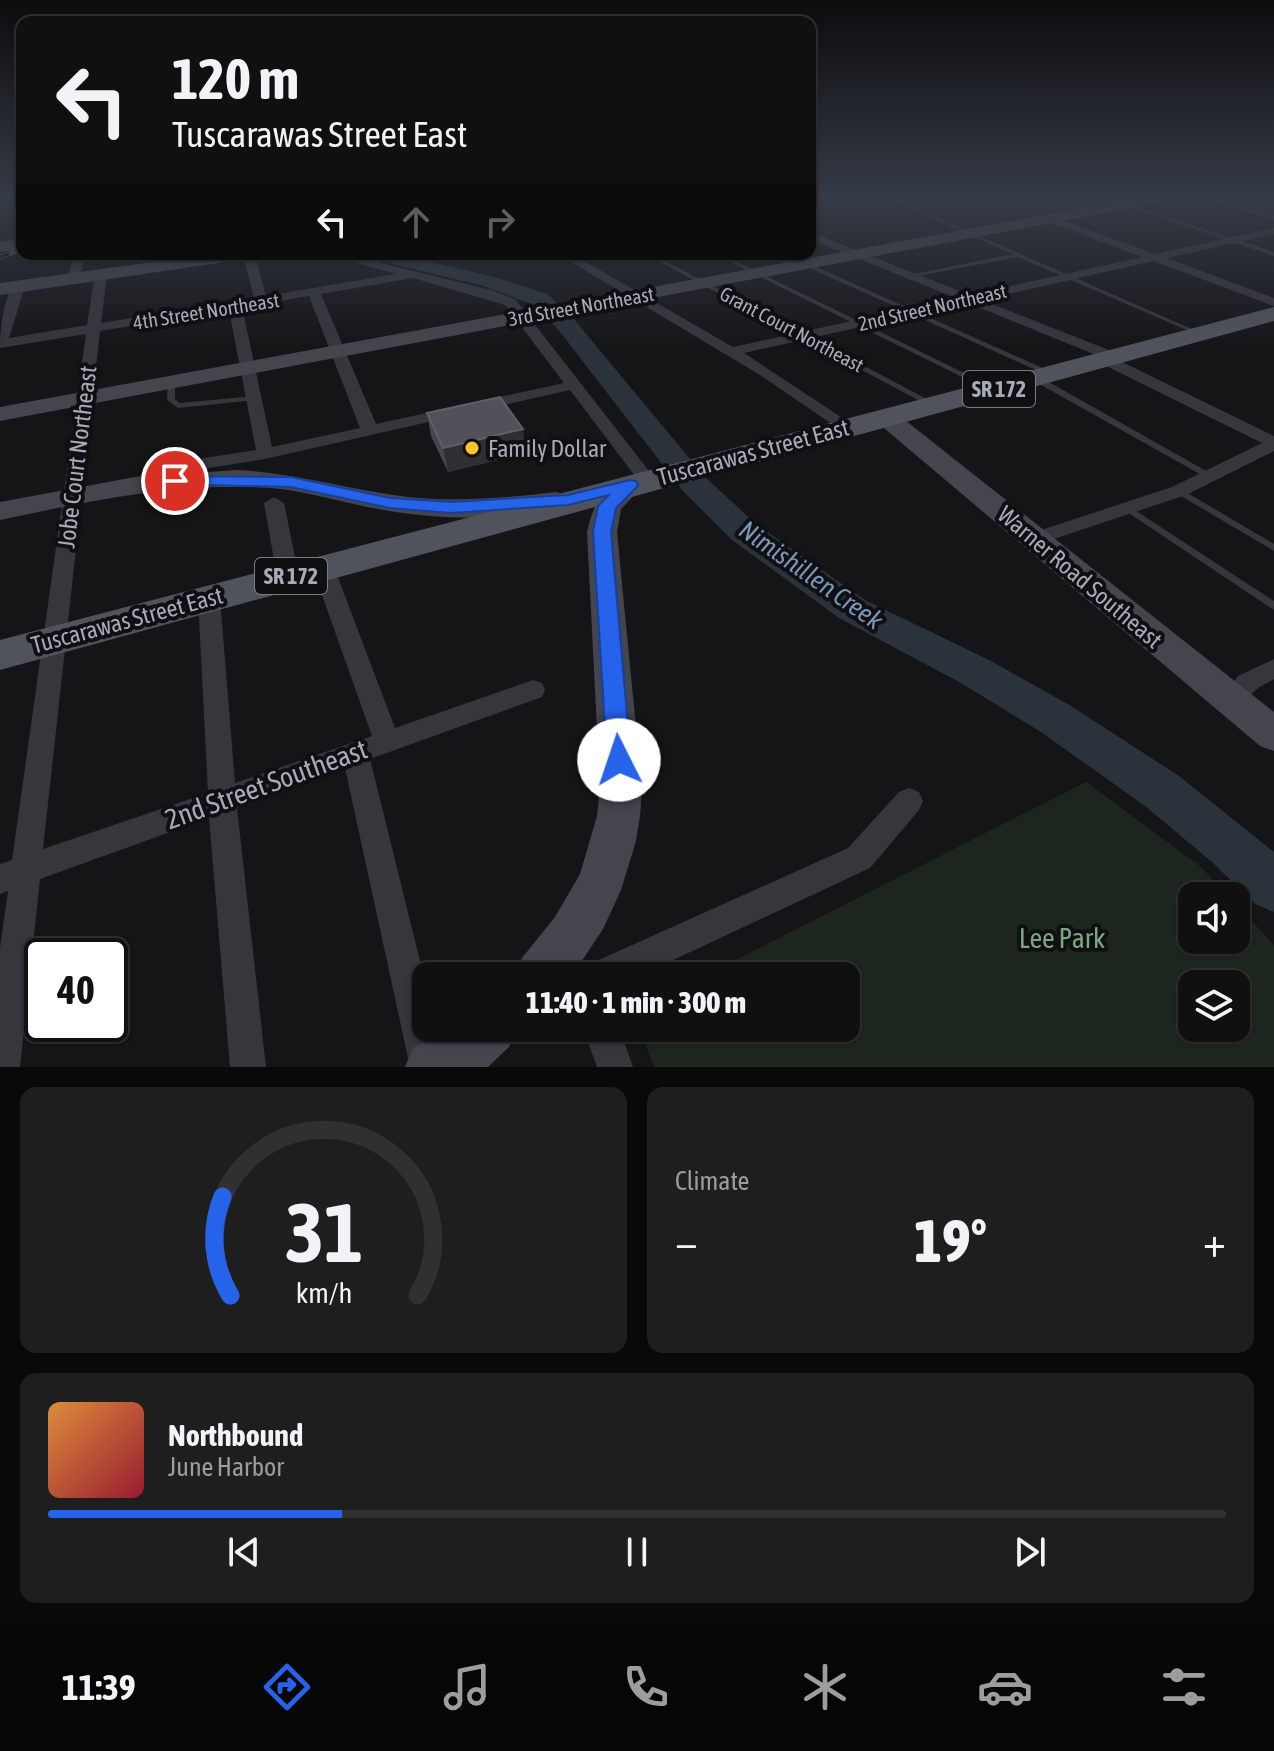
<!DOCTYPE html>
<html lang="en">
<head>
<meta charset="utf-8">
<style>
	body { margin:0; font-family:"Asap Condensed",sans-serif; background:#1e1e1f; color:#f1f3f6; height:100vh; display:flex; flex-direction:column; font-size:30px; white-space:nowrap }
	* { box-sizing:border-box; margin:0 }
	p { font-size:26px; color:#9c9d9f }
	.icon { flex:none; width:44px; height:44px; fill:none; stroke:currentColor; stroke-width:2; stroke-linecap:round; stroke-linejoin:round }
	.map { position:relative; height:1067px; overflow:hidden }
	.side { display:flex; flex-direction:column; gap:20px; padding:20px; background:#090909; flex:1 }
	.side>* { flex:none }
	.guide { position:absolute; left:16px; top:16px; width:800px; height:244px; border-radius:16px; box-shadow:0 2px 6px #0004,0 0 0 2px #303031; background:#101011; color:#f1f3f6; overflow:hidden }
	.controls { position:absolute; left:1178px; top:882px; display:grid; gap:16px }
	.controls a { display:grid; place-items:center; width:72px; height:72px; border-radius:16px; background:#101011; box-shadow:0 2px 6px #0004,0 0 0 2px #303031; font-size:40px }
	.speed { position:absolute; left:24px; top:938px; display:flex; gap:16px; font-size:40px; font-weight:700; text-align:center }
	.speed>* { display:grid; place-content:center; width:104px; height:104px; border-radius:50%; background:#101011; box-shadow:0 2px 6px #0004,0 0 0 2px #303031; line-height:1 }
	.speed .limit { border:4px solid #111; border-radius:12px; background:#fff; color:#111 }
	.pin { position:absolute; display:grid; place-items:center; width:68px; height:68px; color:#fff; margin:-34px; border:4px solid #fff; border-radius:50%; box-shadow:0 2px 8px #0007 }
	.me { position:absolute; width:88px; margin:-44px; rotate:356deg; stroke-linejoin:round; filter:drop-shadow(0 0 6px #0008) }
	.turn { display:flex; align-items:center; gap:28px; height:168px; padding:0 24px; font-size:36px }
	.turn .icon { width:104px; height:104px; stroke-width:2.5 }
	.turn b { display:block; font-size:56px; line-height:68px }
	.lanes { display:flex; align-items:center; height:76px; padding:0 24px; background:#0003; justify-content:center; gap:40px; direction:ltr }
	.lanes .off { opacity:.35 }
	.big { font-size:60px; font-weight:800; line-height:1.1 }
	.side .tile { flex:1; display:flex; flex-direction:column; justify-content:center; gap:12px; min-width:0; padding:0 28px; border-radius:16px; background:#1e1e1f }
	.side .dial { align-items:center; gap:0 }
	.dial svg { height:208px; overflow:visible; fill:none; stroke:#303031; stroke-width:7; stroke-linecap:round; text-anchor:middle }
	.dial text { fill:#f1f3f6; stroke:none }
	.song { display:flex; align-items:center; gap:24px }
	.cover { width:96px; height:96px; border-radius:12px; background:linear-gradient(135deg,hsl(30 70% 55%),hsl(350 70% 35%)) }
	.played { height:8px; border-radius:4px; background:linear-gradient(90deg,#2563eb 25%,#303031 25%) }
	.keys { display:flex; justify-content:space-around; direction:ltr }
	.heat { display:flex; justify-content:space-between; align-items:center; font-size:44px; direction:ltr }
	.side .tiles { flex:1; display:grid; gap:20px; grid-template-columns:1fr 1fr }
	.tile:last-child { grid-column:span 2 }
	.trip { position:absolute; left:412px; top:962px; width:448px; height:80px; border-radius:16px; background:#101011; box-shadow:0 2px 6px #0004,0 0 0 2px #303031; font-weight:800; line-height:80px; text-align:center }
	.menu { display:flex; height:128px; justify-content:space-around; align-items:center; background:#060607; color:#9c9d9f }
	.menu .icon { width:56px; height:56px }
	.menu .selected { color:#2563eb }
	.menu b { font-size:36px; color:#f1f3f6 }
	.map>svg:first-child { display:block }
	.green { fill:#1d261e; fill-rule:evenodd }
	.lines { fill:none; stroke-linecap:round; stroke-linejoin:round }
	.river { fill:#2a333c; fill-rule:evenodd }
	.lane { fill:#36363d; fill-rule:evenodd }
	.street { fill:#36363d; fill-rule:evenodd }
	.secondary { fill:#44454d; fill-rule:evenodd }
	.primary { fill:#51535c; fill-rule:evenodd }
	.rail-casing { stroke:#494a52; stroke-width:5 }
	.rail { stroke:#101012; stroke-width:3; stroke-dasharray:10; stroke-linecap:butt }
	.wall { fill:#46464d }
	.shaded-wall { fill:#2e2e33 }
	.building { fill:#515159; stroke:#5e5f68; stroke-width:2 }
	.route { fill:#2563eb; stroke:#184099; stroke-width:2 }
	.poi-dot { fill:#ffc625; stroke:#101012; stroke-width:3 }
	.labels { text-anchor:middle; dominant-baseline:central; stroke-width:8; stroke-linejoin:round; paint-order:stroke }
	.far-street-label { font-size:20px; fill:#a6aab9; stroke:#101012 }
	.shield { fill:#101012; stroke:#797c87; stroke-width:2 }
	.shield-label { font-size:22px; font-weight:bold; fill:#a6aab9 }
	.poi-label { font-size:24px; fill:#a6aab9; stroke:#101012; text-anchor:start }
	.street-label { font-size:24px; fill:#a6aab9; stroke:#101012 }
	.water-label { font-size:26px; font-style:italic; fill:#7996b7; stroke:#101012 }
	.near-street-label { font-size:28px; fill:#a6aab9; stroke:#101012 }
	.near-park-label { font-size:28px; fill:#7ba581; stroke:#101012 }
</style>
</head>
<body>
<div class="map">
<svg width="1274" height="1067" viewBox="0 0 1274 1067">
	<rect width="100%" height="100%" fill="#151517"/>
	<path class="green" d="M1086,782l114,84 28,30h-36v44h44v-36l38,41v122h-620l-15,-39h207v-52h-142zM1192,984h44v44h-44z"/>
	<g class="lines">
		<path class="river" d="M365,254h34l99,24 49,16 26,24 132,159 51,47 109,76 126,61 80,45 108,70 95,76v60l-19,-8 -43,-42 -67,-56 -104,-74 -80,-49 -122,-65 -107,-78 -49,-49 -126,-163 -26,-24 -47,-18 -116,-28z"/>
		<g class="lane">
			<path d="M908,198h12l-18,4 301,132 -5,1 -180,-78 -106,20v-2l2,-1 99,-20 -118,-52z"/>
			<path d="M1103,198h8l163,54v4z"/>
			<path d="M1205,198h9l60,18v4z"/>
			<path d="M645,254h7l286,151 -4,2h-3z"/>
			<path d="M714,254h7l276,135 -1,2h-6z"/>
			<path d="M779,254h8l267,119 -4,2h-3z"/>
			<path d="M1034,377h6l175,99 -5,3 -3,-1 -173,-97z"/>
			<path d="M168,380h6l1,2v17l5,4 75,-7 4,2 -4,2 -77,8 -11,-8z"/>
			<path d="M1179,488l95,56v7l-98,-58 -2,-2z"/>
			<path d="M1127,505l147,96v9l-150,-100 -2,-2z"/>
		</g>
		<g class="street">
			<path d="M0,198h5v1l-5,3z"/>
			<path d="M810,198h8l-8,5z"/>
			<path d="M1051,216l104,38 119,-26v6l-107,24 107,40v8l-120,-45 -172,39 137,54 2,3 -3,3 156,76v15l-88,44 -150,50 -10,-6 3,-5 143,-47 90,-44 -162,-80 -2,-3 3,-3 -133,-54 -224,50 112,74 -2,4h-12l-82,-56 -202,-121h14l161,93 223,-49 -146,-59v-7l160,63 172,-38 -95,-36 -1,-2z"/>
			<path d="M73,254h12l-5,24 -6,4 -6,-4z"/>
			<path d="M243,254h12l11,42 130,-22 -72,-20h20l147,36 24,9 141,181 -9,6 -6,-2 -71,-94 -305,69 -94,15 -29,15h-14l-2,-4 2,-4 38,-17 90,-14 -27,-140 -129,21 -57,518 165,-56 -10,-195 3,-5h16l3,5 15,185 137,-47 -60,-169 4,-5h14l4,5 61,161 138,-48 9,3 3,7 -3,7 -172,62 56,226v43h11l9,39h-36l-65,-299 -108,40 29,259h-36l-21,-249 -169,61 -20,188h-20v-119l8,-57 -8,3v-30l12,-4 74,-526 -86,14c0,-17 3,-57 19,-66l6,4 -16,52 78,-13 8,-51 6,-4 6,4 -6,49 153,-25zM413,278l92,27 59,78 -188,41 -55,-130zM309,296l51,132 -88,19 -30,-140z"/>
			<path d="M274,497l10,6 15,74 -3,5h-16l-3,-5 -13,-74z"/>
			<path d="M1274,659v20c-6,4 -13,6 -18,11 -12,10 -13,24 -32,18l-4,-7 18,-25z"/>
			<path d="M909,788l10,4 4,9 -4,9 -49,58 -231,108h-54l5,-12 258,-116 51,-56z"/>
			<path d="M583,1028h36l14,39h-36z"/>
		</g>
		<g class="secondary">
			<path d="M1136,198h33l-7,4 -1162,219v-14z"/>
			<path d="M22,239v10l-22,3v-10z"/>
			<path d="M210,254h45l-9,5 -246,36v-12z"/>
			<path d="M887,411l9,2 378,299v39l-14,-5 -382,-323 -3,-5 3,-5z"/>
			<path d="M237,470c59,3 113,20 171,27 49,5 99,1 148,-5l10,3 4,6 -4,6c-59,15 -128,13 -188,2 -35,-6 -70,-18 -107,-21 -92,-6 -182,13 -271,32v-18l135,-25z"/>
			<path d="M630,477l10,2 4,6 -23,24 -4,23 25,257 -2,27 -4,25 -15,49 -18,39 -31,47h-57l7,-18 33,-41 25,-43 17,-58 3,-27 -13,-257c6,-26 15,-48 43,-55z"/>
			<path d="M452,1028h64l-7,19 -21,20h-83l8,-19z"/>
		</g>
		<path class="primary" d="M1274,307v14l-1274,349v-30z"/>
		<g class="rail-casing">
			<path id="rail" d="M0,257l22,-8"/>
		</g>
		<use href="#rail" class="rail"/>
	</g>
	<path class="wall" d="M427,413l99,40 -78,19 -17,-36z"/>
	<path class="shaded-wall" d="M523,429l3,24 -78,19 -5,-24z"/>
	<path class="building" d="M500,397l23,32 -80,19 -16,-35z"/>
	<linearGradient id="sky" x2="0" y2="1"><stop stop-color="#0c0c0d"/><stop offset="0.57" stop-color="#353b47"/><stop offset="1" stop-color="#353b47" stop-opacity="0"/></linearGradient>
	<rect width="1274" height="348" fill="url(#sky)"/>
	<path class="route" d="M175,476l116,1 99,21 61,4 117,-7 62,-15 6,1 2,4 -2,3 -20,20 -5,24 20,228 -3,8 -9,3 -9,-3 -3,-8 -14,-228 5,-26 11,-11 -41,10 -117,8 -61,-5 -99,-21 -122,-3 -2,-3z"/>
	<circle class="poi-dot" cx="472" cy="448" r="8"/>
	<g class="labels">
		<g class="far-street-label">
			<text transform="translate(581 306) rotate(-10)">3rd Street Northeast</text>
			<text transform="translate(932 307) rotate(-13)">2nd Street Northeast</text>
			<text transform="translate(206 311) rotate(-9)">4th Street Northeast</text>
			<text transform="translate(792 329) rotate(28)">Grant Court Northeast</text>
		</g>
		<g class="shield">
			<rect x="963" y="371" width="72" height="36" rx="6"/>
			<rect x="255" y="558" width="72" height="36" rx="6"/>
		</g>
		<g class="shield-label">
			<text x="999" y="389">SR 172</text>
			<text x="291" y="576">SR 172</text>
		</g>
		<g class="poi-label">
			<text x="488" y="448">Family Dollar</text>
		</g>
		<g class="street-label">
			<text transform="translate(753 452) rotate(-15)">Tuscarawas Street East</text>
			<text transform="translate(77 457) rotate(-83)">Jobe Court Northeast</text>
			<text transform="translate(1080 577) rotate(40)">Warner Road Southeast</text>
			<text transform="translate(127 620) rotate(-15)">Tuscarawas Street East</text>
		</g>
		<g class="water-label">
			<text transform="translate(811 575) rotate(35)">Nimishillen Creek</text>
		</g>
		<g class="near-street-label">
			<text transform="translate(266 784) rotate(-20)">2nd Street Southeast</text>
		</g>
		<g class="near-park-label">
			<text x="1062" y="938">Lee Park</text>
		</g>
	</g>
</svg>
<div class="controls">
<a><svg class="icon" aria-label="sound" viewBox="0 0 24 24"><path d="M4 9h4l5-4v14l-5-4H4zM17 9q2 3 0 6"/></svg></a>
<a><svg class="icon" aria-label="layers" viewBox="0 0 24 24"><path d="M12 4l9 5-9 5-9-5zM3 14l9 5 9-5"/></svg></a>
</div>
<div class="speed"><div class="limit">40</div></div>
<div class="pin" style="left:175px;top:481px;background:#d93025"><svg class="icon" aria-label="arrive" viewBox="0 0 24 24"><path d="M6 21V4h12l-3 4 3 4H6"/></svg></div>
<svg class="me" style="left:619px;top:760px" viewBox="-20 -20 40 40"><circle r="19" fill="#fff"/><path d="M0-13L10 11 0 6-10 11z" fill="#2563eb"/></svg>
<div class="trip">11:40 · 1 min · 300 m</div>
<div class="guide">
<div class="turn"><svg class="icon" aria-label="left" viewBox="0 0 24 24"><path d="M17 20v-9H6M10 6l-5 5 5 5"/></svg><div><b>120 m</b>Tuscarawas Street East</div></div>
<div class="lanes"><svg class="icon" aria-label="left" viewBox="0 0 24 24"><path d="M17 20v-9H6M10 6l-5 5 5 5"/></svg><svg class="icon off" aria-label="ahead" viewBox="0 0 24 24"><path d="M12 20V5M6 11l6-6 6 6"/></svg><svg class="icon off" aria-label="right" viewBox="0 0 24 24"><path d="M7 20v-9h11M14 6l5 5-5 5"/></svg></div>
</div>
</div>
<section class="side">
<div class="tiles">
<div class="tile dial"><svg viewBox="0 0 100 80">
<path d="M14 69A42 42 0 1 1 86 69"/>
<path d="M14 69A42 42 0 0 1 11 31" stroke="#2563eb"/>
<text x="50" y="56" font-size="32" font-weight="700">31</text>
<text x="50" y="72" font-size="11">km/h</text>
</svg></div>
<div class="tile"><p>Climate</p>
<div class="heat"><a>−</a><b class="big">19°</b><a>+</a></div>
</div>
<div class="tile">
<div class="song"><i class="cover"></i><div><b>Northbound</b><p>June Harbor</p></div></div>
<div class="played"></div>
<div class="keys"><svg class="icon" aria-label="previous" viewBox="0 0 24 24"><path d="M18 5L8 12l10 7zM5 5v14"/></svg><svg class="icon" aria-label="pause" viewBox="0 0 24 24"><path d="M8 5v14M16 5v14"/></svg><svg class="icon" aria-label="next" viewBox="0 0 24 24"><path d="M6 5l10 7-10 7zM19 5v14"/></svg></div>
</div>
</div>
</section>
<nav class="menu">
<b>11:39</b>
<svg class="icon selected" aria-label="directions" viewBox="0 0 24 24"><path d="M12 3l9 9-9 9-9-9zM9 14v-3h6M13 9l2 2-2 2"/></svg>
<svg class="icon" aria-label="music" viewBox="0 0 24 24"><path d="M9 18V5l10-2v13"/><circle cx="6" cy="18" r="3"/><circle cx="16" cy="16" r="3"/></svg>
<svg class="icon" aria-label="phone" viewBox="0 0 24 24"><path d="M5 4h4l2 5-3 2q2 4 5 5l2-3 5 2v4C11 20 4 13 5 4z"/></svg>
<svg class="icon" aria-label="climate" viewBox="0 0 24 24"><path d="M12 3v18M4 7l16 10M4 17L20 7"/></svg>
<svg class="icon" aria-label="car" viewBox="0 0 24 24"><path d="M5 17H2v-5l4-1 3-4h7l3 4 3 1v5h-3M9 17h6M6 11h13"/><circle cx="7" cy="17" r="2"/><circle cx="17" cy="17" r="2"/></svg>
<svg class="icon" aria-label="filters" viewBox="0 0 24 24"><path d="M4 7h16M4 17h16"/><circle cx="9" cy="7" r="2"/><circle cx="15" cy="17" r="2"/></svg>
</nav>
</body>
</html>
